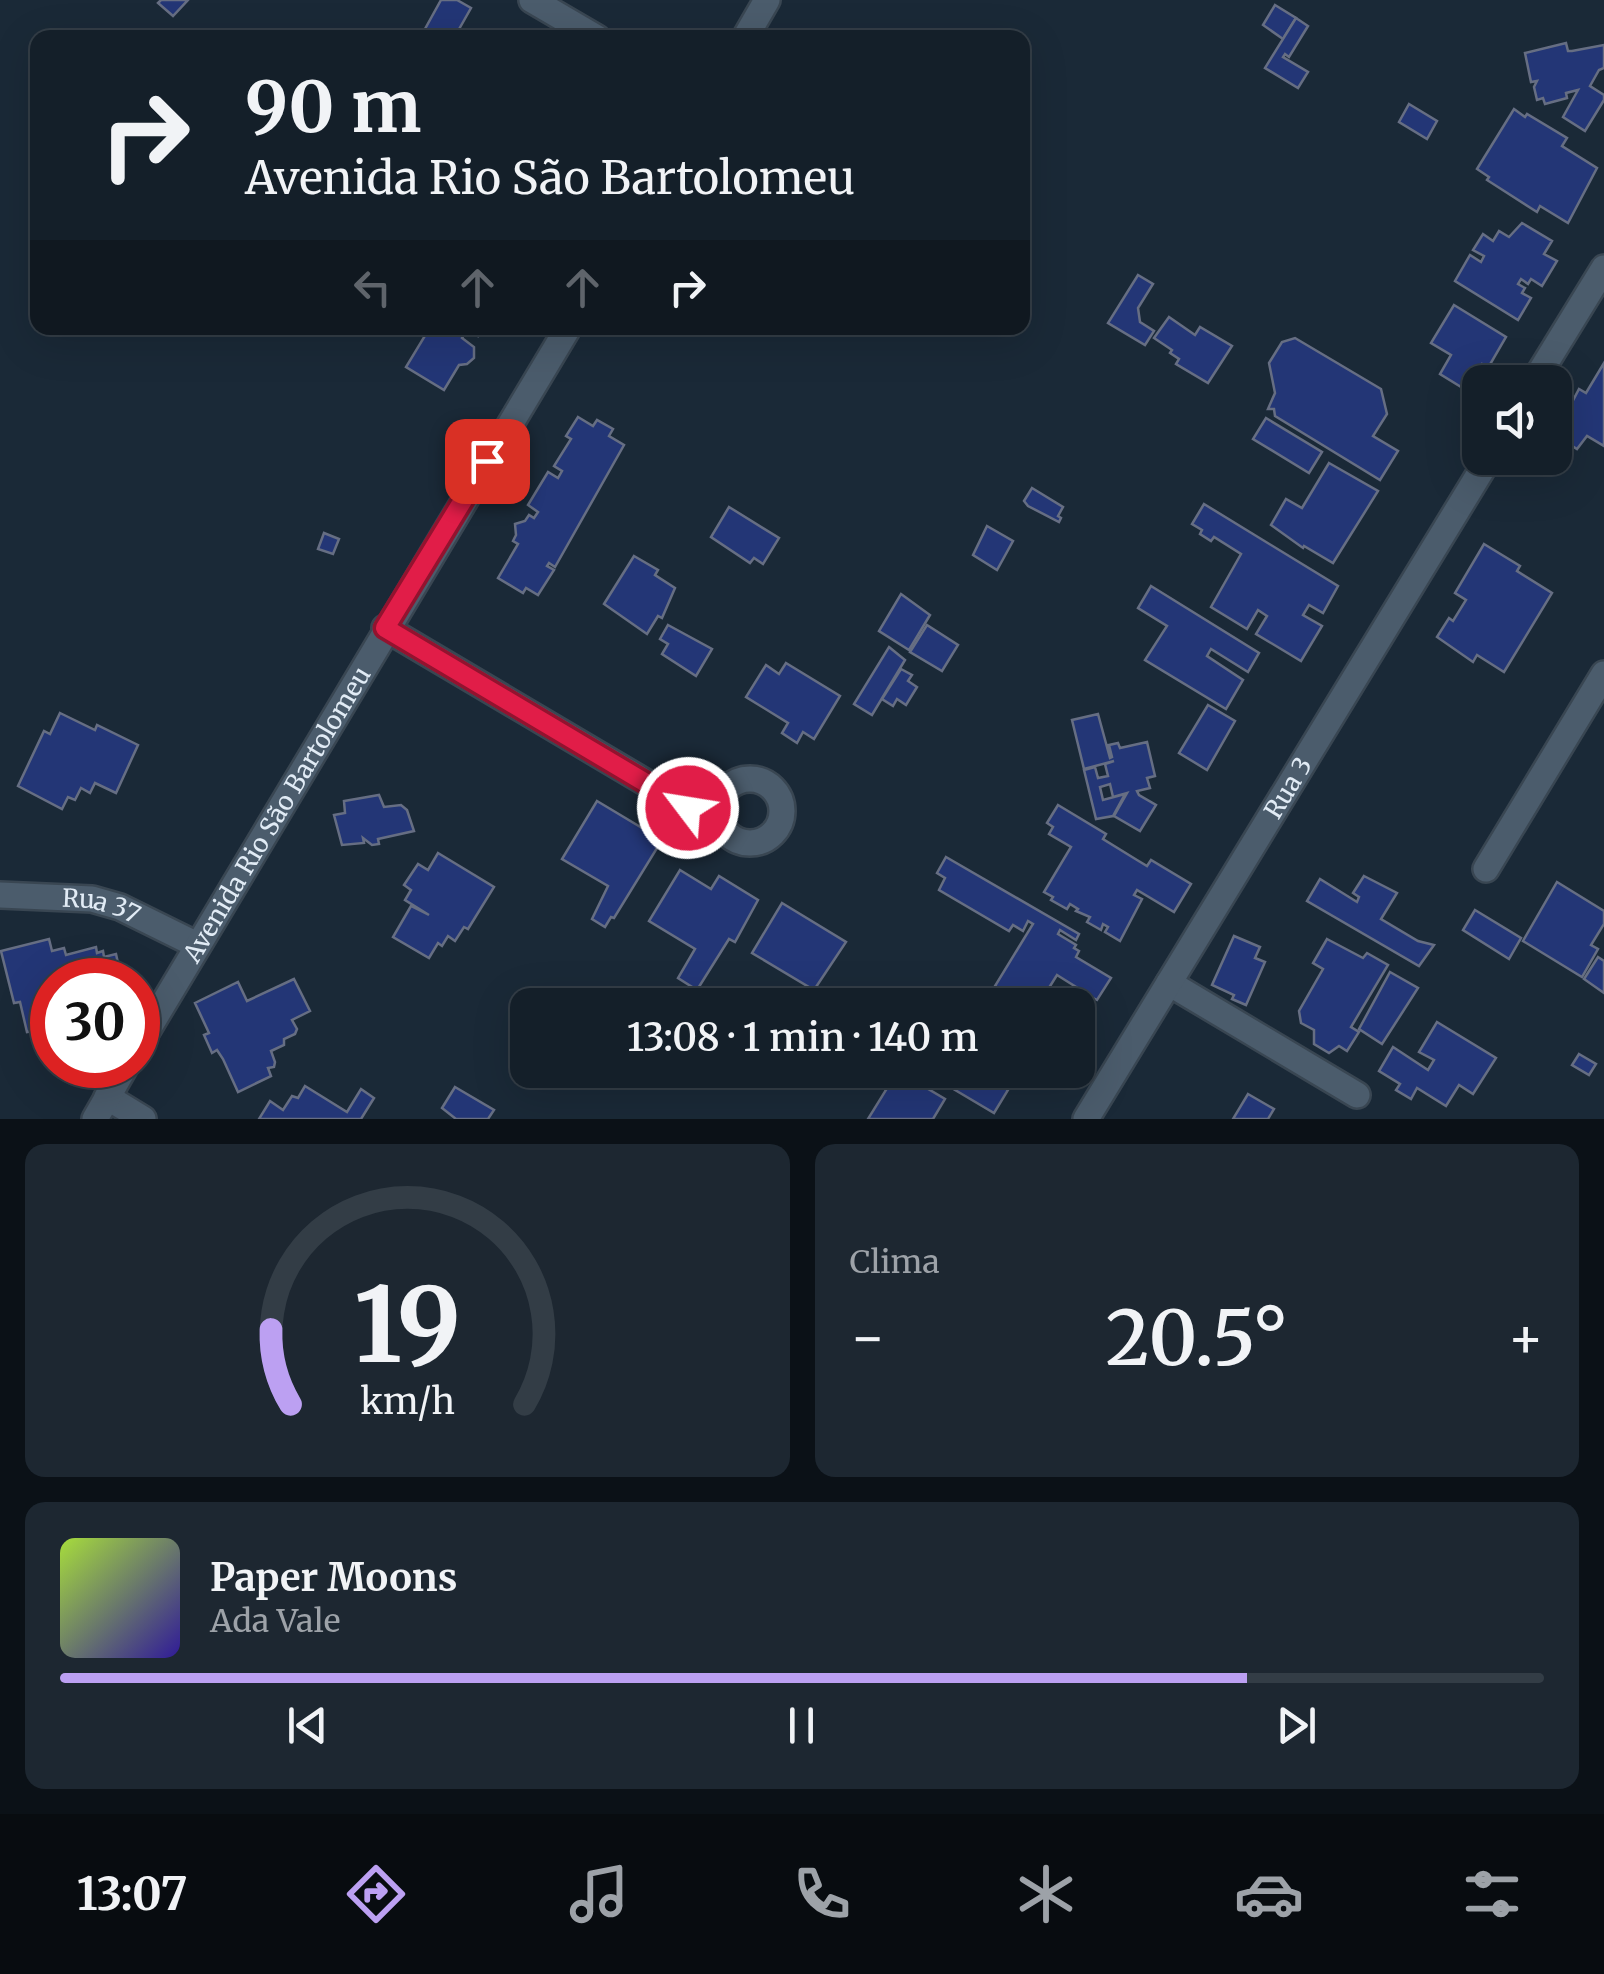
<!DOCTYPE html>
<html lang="pt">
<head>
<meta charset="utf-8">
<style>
	body { margin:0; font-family:Merriweather,serif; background:#1d2731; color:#f1f3f6; height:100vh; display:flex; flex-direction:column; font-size:38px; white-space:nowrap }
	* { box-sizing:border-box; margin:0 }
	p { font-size:32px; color:#9da2a8 }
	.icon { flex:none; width:55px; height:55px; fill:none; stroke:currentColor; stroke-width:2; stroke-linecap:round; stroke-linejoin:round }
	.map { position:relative; height:1119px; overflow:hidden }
	.sheet { display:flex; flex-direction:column; gap:25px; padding:25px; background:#0b1117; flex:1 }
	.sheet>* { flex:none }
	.banner { position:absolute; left:30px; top:30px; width:1000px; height:305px; border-radius:20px; box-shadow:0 10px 40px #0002,0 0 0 2px #333d46; background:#141f29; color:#f1f3f6; overflow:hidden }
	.fabs { position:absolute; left:1462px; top:365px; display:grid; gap:20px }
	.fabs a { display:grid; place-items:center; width:110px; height:110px; border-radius:20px; background:#141f29; box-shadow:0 10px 40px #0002,0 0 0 2px #333d46; font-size:50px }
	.speed { position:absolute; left:30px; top:958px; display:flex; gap:20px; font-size:50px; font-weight:700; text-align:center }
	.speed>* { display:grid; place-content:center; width:130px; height:130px; border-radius:50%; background:#141f29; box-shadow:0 10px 40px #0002,0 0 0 2px #333d46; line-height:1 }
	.speed .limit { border:15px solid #d22; background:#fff; color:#111 }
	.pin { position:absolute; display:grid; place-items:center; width:85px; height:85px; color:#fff; margin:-42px; border-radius:20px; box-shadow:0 5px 15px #0006 }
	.me { position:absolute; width:110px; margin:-55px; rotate:301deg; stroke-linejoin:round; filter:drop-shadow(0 0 8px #0008) }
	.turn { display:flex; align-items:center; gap:35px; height:210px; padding:0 50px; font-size:45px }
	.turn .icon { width:130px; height:130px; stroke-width:2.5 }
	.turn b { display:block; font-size:70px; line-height:85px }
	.lanes { display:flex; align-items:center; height:95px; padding:0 50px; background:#0003; justify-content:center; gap:50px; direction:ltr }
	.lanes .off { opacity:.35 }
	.big { font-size:75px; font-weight:600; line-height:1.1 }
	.sheet .widget { flex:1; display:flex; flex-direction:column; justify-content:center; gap:15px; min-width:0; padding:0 35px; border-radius:20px; background:#1d2731 }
	.sheet .dial { align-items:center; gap:0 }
	.dial svg { height:260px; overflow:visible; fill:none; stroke:#333d46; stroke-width:7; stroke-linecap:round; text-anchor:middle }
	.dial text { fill:#f1f3f6; stroke:none }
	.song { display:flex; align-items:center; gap:30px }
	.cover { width:120px; height:120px; border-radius:15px; background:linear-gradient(135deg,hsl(80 70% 55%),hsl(250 70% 35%)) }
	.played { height:10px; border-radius:5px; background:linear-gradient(90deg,#bca0f2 80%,#333d46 80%) }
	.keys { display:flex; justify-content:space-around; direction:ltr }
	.heat { display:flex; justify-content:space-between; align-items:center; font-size:55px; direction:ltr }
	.sheet .tiles { flex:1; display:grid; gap:25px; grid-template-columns:1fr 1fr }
	.widget:last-child { grid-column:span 2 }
	.trip { position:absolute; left:510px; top:988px; width:585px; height:100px; border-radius:20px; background:#141f29; box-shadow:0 10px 40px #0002,0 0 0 2px #333d46; font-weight:600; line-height:100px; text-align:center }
	.menu { display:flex; height:160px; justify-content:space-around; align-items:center; background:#080c10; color:#9da2a8 }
	.menu .icon { width:70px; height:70px }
	.menu .active { color:#bca0f2 }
	.menu b { font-size:45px; color:#f1f3f6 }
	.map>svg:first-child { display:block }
	.building { fill:#233676; stroke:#666e83; stroke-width:2.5; fill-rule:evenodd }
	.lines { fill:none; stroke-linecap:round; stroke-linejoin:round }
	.minor-casing { stroke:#394652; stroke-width:30 }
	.minor { stroke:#4b5c6c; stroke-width:25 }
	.route-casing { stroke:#92132f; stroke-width:25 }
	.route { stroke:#e11d48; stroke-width:18 }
	.labels { text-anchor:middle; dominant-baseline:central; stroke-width:10; stroke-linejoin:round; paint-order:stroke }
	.street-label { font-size:25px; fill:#e1ebf5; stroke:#101f2d }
</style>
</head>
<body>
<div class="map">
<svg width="1604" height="1119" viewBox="0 0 1604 1119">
	<rect width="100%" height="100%" fill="#1a2937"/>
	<g class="building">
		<path d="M161,0h27l-15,16 -15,-13z"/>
		<path d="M441,0h16l14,8 -17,30h-34z"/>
		<path d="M1275,5l21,13 -13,21 -20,-14z"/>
		<path d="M1296,18l12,8 -19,31 -4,-3 -2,3 25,15 -10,16 -33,-20z"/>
		<path d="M1566,43l2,8h4l32,-6v23l-5,2 -9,16 14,9v5l-19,31 -22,-14 15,-27 -12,3 1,5 -22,6 -2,-6 -6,2 -3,-13 3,-6 -6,1 -6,-29z"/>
		<path d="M1409,104l28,17 -10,18 -28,-17z"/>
		<path d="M1514,109l11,8 2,-3 40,24 -5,8 35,22 -29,55 -28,-17 -3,6 -50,-32 2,-3 -12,-8z"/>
		<path d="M1522,223l30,18 -8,13 13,7 -15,25 -11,-7 -3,5 -7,-5 -3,5 7,4 -3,5 9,5 -13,22 -63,-39 15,-26 11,7 3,-6 -11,-6 10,-16 10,7 6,-10 10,6z"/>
		<path d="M1138,275l15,9 -15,24 2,14 14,9 -9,14 -37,-22z"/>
		<path d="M1454,305l52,32 -18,31 -6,-4 -16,26 -26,-16 11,-19 -20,-12z"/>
		<path d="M1169,317l26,18 5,-8 32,19 -24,37 -32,-19 3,-5 -9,-6 2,-3 -18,-12z"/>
		<path d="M435,328h48l-5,8 -11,-6 -5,8 12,9v11l-7,6 -8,1 -15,25 -38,-23 23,-38 3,2z"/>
		<path d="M1295,338l86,51 6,25 -14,22 25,15 -18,29 -105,-64 -1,-7h-6l7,-16 -6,-30 13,-21z"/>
		<path d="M1604,363v83l-17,-10 -10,13 -22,-14 24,-46 7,4z"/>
		<path d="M578,417l15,9 4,-6 16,9 -4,7 15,9 -69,122 -6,-4 -2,3 7,4 -16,25 -12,-7 -3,5 -25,-15 20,-34 -5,-3 3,-6 -1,-11 10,-3 4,-6 5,3 4,-6 -10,-7 20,-33 10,6 4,-7 -8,-5 17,-27 -5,-3z"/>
		<path d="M1266,418l56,34 -13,21 -56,-34z"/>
		<path d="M1329,463l49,28 -45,72 -29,-17 -1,2 -32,-23 15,-26 16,9z"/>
		<path d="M1032,488l31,19 -5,9 3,2 -2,4 -31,-16 -4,-5z"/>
		<path d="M1204,504l134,82 -15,27 -14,-8 -6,10 19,11 -21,35 -45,-27 11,-18 -9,-6 -11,19 -36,-22 30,-53 -27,-17 -3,4 -11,-7 2,-4 -10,-6z"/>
		<path d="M729,507l50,31 -16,26 -9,-6 -4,5 -39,-26z"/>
		<path d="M987,526l26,15 -16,29 -24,-15z"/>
		<path d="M324,533l15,6 -6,15 -15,-5z"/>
		<path d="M1484,544l36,22 -3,5 35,22 -48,79 -27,-17 -4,7 -36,-25 12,-19 4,3 13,-21 -11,-7z"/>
		<path d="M634,556l24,14 -3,5 20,13 -13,30 -4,-2 -11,18 -43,-30z"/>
		<path d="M1151,586l108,67 -11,19 -37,-23 -4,7 36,24 -17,29 -81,-49 22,-34 -29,-18z"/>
		<path d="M901,594l29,21 -21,35 -30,-19z"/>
		<path d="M668,625l44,24 -16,27 -34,-22 6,-10 -8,-5z"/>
		<path d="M927,625l31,20 -16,26 -32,-19z"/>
		<path d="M889,647l16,13 -33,55 -18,-11z"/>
		<path d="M786,663l54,33 -26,43 -11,-7 -6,11 -15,-10 6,-10 -42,-26 20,-32 13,9z"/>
		<path d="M901,669l11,6 -4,6 9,6 -11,18 -9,-6 -4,7 -11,-7z"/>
		<path d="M1208,705l27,16 -28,49 -28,-17z"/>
		<path d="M60,713l35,17 2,-5 41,20 -22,48 -21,-10 -5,10 -9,-5 -6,12 -7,-3 -6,12 -44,-23 26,-55 6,3z"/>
		<path d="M1098,714l12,44 2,-1 -3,-12 9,-2 2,5 27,-6 8,34 -8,2 3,10 -13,3 2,4 17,10 -16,26 -26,-15 13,-23 -14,4 -3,-13 -10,3 3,13 22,-6 -12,22 -17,3 -12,-49 11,-3 3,11 10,-2 -3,-12 9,-3 -30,8 -12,-49z"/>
		<path d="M379,795l5,12 17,-2 6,5 7,21 -36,8 1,5 -7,1 -9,-7 1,5 -22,2 -8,-30 11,-2 -1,-12z"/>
		<path d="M597,801l65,39 -48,78 -3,-1 -6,10 -13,-8 16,-33 -46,-27z"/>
		<path d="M1058,805l48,29 -3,5 34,21 10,6 4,-6 40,24 -17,28 -37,-22 -3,5 8,4 -22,42 -15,-9 3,-5 -5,-3 -2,6 -14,-8 3,-5 -14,-6 2,-2 -8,-5 -3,5 -16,-9 2,-3 -9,-5 27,-45 -22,-13 4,-7 -6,-4z"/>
		<path d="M438,853l56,34 -26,42 -4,-2 -9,14 -7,-5 -6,10 -4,-3 -9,15 -36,-21 18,-31 18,9 -24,-15 6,-10 -7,-5 14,-21 10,6z"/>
		<path d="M946,857l133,77 -3,6 -16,-10 -2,4 18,11 -2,3 5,3 -3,6 35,21 -14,22 -10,-5 -5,9 10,6 -14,23v-28h-50l-33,-19 38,-62 -5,-3 -5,10 -10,-6 -4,6 -70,-41 6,-12 -8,-5zM1057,975l27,17 -6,10 -9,-6 -4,7 -18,-12z"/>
		<path d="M680,870l31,19 8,-13 39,24 -23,42 -6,-3 -32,51 -19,-12 17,-29 -46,-28z"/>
		<path d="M1364,876l33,17 -16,26 37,22 16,4 -15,21 -112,-65 13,-22 37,23 2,-5 -6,-4z"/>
		<path d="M1557,882l47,29v13l-13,21 7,4 -16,28 -59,-36z"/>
		<path d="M782,903l64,39 -32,48 -62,-37z"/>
		<path d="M1475,910l46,28 -12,21 -46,-29z"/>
		<path d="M1234,936l26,11 -5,11 10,4 -19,43 -14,-6 2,-4 -22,-10z"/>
		<path d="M49,939l3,12 12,-3 2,7 30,-8 1,6 6,-2 1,6 12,-3 4,18 -11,4 1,4h-58v48l-25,4 -7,-30 -6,1 -13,-52z"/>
		<path d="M1327,939l36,19 4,-5 21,12 -37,62 8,5 -12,19 -8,-5 -10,7 -15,-9v-14l-13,-7 -2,-12 24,-42 -10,-6z"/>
		<path d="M1598,957l6,4v32l-20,-14z"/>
		<path d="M1390,972l28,16 -36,56 -23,-15z"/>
		<path d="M294,979l16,32 -18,9 5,9 -2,5 -11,5v6l-13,6 4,11 -1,5 -6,1 3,8 -33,16 -15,-33 -6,-9 -5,3 -8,-18 5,-2 -14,-30 43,-21 9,19z"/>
		<path d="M1437,1022l59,36 -23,36 -14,-9 -13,21 -29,-18 -6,11 -15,-9 4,-6 -21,-13 14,-24 35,23 6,-10 -15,-8z"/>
		<path d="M1579,1054l17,10 -7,11 -17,-10z"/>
		<path d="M859,1070h46l5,3 -2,4 37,22 -12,20h-65l18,-29 -28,-18z"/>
		<path d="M1025,1070l-9,14 -8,-5 -5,8 5,3 -14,23 -71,-42z"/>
		<path d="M305,1086l42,26 14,-23 13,9 -13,21h-102l11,-18 13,9 9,-14 6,2z"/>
		<path d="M455,1087l39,23 -6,9h-32l-14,-11z"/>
		<path d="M1248,1094l26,15 -6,10h-35z"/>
	</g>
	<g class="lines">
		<g class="minor-casing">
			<g id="minor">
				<path d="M532,0l65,38"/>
				<path d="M745,38l22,-38"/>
				<path d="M1534,382l70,-114"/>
				<path d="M385,628l336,199"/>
				<circle cx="750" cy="811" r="32"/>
				<path d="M1486,869l118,-195"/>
				<path id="s1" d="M0,895l92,4 28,8 77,38"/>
				<path d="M1169,983l188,112"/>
				<path id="s2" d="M138,1046l430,-718"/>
				<path d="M107,1097l36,22"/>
				<path d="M95,1119l31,-54"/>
				<path id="s3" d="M1086,1119l403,-661"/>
			</g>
		</g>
		<use href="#minor" class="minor"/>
	</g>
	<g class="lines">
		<g class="route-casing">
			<path id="route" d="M487,461l-102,167 303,180"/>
		</g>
		<use href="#route" class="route"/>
	</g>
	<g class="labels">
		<g class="street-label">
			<text stroke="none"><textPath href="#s3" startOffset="388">Rua 3</textPath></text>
			<text stroke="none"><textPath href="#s2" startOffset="270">Avenida Rio São Bartolomeu</textPath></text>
			<text stroke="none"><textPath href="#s1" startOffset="102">Rua 37</textPath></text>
		</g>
	</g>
</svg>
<div class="fabs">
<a><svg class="icon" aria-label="sound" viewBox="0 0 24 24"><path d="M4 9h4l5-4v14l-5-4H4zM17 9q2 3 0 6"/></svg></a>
</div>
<div class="speed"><div class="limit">30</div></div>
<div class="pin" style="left:487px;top:461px;background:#d93025"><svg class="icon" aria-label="arrive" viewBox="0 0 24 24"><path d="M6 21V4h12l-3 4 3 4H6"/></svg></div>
<svg class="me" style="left:688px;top:808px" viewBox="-20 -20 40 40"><circle r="17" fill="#e11d48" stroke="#fff" stroke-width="3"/><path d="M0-11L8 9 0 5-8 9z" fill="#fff"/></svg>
<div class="trip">13:08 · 1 min · 140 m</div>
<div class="banner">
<div class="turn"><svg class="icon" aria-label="right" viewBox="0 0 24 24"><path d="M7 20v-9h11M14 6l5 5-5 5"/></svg><div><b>90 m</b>Avenida Rio São Bartolomeu</div></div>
<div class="lanes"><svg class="icon off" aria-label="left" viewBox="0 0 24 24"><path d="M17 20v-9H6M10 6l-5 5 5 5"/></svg><svg class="icon off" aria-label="ahead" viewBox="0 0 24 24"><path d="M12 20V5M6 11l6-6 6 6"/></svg><svg class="icon off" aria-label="ahead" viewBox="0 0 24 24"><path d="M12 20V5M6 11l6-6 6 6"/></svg><svg class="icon" aria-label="right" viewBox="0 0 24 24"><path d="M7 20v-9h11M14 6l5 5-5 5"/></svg></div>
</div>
</div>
<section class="sheet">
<div class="tiles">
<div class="widget dial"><svg viewBox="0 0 100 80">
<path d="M14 69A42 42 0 1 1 86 69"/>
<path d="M14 69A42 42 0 0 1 8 46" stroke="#bca0f2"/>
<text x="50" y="56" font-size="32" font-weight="700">19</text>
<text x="50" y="72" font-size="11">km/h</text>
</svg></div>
<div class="widget"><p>Clima</p>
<div class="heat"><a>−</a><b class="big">20.5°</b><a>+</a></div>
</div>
<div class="widget">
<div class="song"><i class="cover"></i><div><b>Paper Moons</b><p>Ada Vale</p></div></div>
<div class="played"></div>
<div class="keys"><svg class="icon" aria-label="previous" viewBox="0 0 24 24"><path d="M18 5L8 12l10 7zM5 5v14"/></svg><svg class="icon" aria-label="pause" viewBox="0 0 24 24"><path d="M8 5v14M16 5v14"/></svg><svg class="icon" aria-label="next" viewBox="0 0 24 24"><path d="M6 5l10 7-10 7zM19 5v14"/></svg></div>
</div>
</div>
</section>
<nav class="menu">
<b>13:07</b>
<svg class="icon active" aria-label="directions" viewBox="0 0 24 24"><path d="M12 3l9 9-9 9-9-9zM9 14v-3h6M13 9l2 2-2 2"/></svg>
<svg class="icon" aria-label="music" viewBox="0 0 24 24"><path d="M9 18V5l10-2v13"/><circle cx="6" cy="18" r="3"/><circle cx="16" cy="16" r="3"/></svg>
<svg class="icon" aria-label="phone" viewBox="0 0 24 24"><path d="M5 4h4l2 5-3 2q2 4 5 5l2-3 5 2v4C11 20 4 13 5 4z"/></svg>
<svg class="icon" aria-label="climate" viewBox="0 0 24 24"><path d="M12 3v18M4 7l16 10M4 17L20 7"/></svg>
<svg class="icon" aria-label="car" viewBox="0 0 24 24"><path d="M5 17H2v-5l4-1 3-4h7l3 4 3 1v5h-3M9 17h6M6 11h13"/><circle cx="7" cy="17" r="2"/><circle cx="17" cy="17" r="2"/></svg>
<svg class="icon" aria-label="filters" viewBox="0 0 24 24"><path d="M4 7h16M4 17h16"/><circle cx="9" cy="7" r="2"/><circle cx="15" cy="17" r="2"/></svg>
</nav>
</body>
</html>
